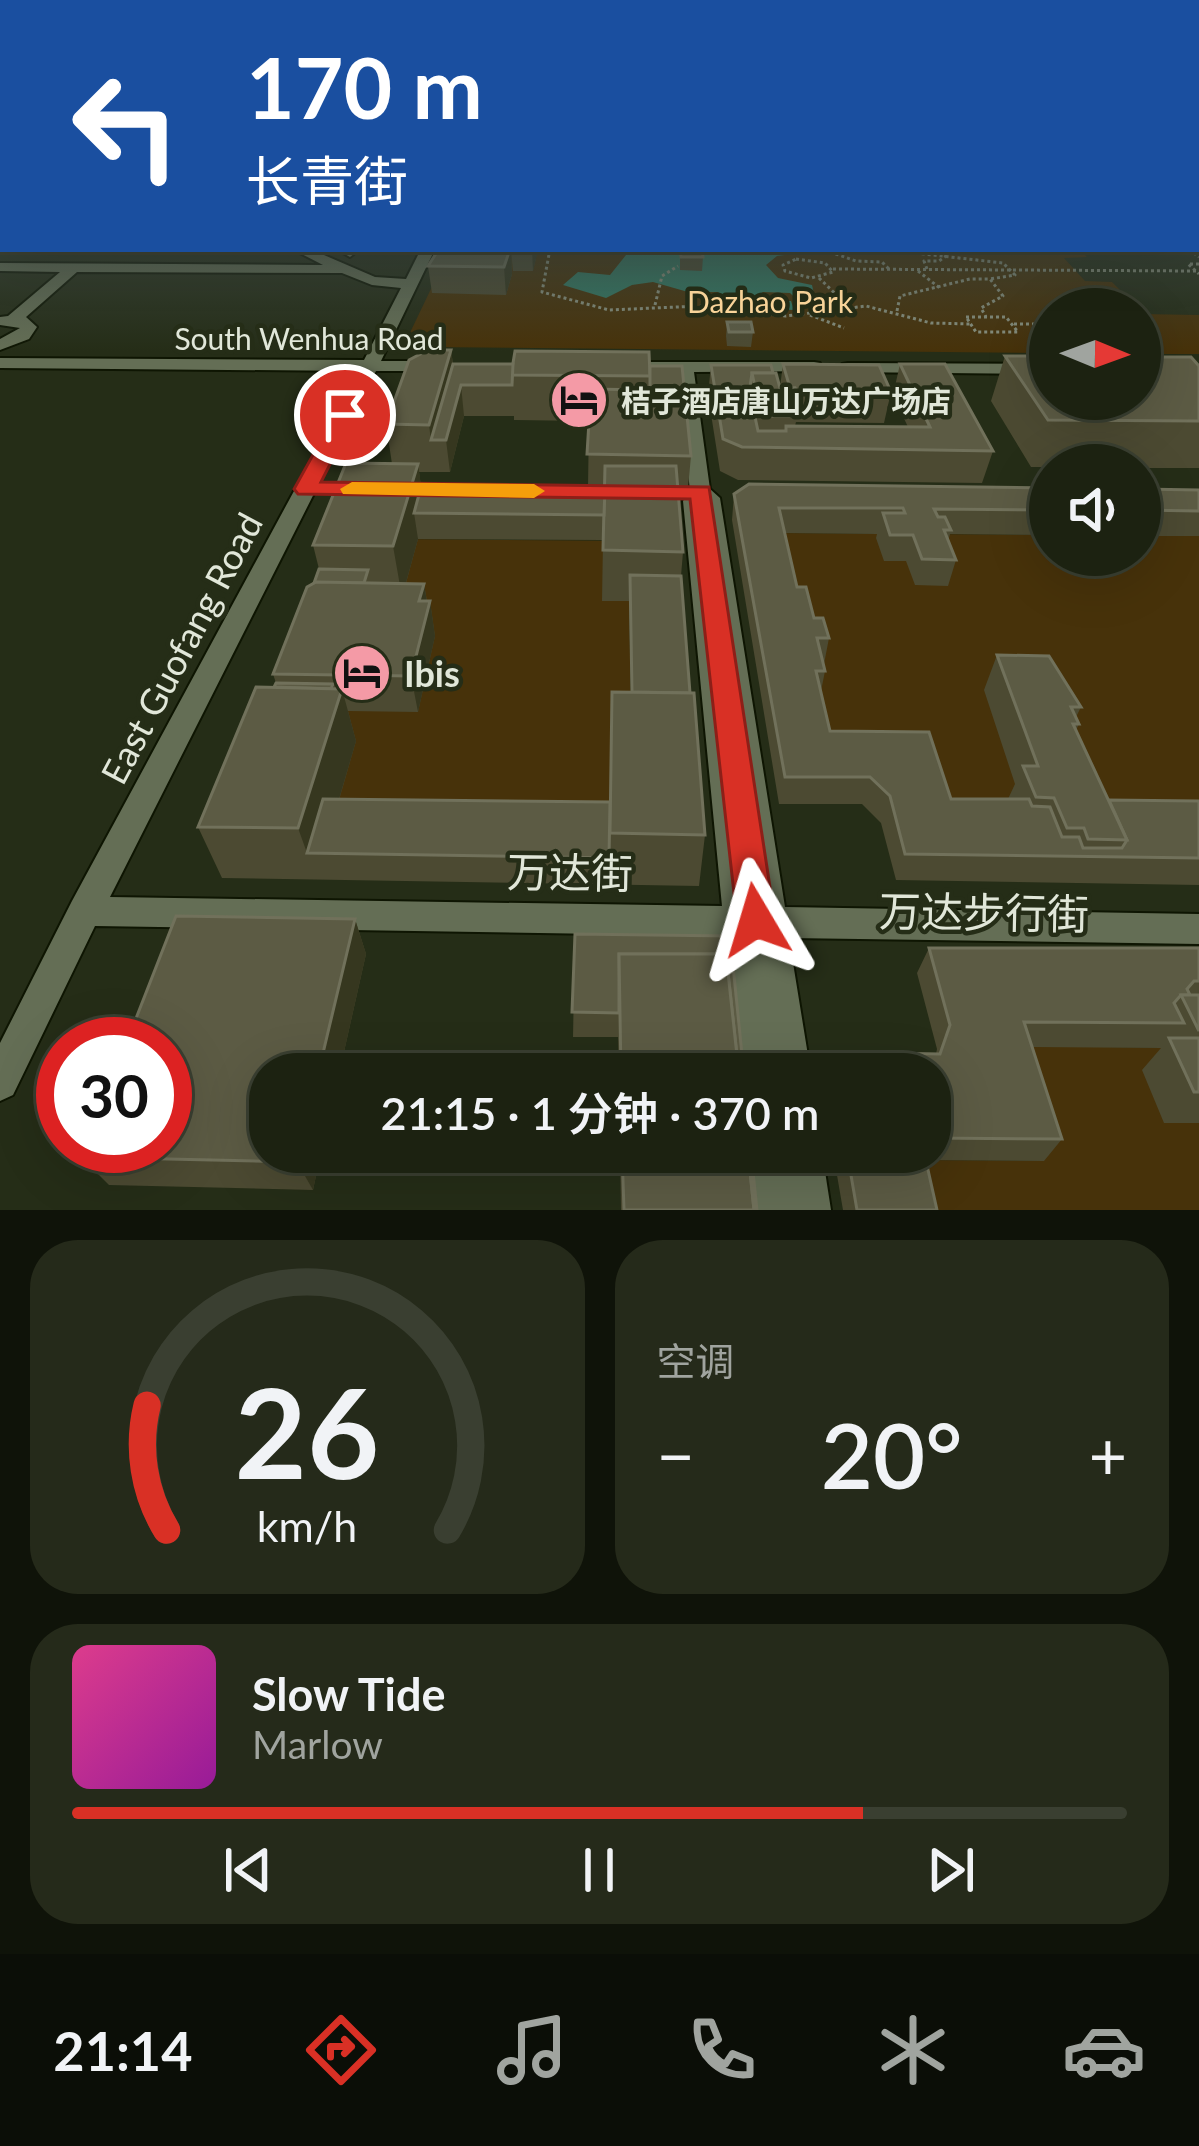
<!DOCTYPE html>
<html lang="zh">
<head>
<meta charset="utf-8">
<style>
	body { margin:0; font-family:Lato,"Noto Sans SC",sans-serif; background:#252a1a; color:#f1f3f6; height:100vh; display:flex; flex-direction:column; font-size:45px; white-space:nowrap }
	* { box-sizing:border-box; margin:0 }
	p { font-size:39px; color:#a0a49f }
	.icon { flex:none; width:66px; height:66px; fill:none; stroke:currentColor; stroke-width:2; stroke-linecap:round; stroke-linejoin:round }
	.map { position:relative; height:1210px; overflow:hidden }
	.drawer { display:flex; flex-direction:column; gap:30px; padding:30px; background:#0f1309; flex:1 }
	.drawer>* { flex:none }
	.hud { position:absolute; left:0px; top:0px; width:1200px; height:252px; box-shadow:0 12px 48px #0002,0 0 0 3px #3a3f31; background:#1a4fa0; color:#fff; overflow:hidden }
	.needle { width:78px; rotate:91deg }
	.controls { position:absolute; left:1029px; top:288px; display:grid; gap:24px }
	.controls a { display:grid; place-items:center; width:132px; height:132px; border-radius:50%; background:#1c2211; box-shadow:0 12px 48px #0002,0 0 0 3px #3a3f31; font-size:60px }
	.speed { position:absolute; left:36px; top:1017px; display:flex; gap:24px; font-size:60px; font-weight:700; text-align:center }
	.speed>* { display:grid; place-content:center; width:156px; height:156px; border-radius:50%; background:#1c2211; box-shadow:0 12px 48px #0002,0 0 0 3px #3a3f31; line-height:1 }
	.speed .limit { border:18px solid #d22; background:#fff; color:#111 }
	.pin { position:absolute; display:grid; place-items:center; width:102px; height:102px; color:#fff; margin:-51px; border:6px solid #fff; border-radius:50%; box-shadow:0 3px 12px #0007 }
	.me { position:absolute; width:132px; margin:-66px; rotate:353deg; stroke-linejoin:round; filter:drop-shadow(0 0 9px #0008) }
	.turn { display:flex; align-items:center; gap:42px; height:252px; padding:0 48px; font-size:54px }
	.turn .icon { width:156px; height:156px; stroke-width:2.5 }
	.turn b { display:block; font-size:84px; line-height:102px }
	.big { font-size:90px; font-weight:600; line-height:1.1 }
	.drawer .widget { flex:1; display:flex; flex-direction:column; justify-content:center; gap:18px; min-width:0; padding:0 42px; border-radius:48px; background:#252a1a }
	.drawer .dial { align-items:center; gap:0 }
	.dial svg { height:312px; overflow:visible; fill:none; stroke:#3a3f31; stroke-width:7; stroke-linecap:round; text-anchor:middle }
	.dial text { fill:#f1f3f6; stroke:none }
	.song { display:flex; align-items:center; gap:36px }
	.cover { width:144px; height:144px; border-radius:18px; background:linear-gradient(135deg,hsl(330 70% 55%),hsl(300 70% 35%)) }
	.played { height:12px; border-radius:6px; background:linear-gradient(90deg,#d93025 75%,#3a3f31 75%) }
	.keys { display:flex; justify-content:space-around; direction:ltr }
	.heat { display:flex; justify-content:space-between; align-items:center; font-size:66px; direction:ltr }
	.drawer .tiles { flex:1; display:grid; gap:30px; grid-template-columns:1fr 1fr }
	.widget:last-child { grid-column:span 2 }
	.trip { position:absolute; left:249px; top:1053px; width:702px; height:120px; border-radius:48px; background:#1c2211; box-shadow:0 12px 48px #0002,0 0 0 3px #3a3f31; font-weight:600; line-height:120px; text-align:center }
	.tabs { display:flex; height:192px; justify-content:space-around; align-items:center; background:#0b0e07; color:#a0a49f }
	.tabs .icon { width:84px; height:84px }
	.tabs .active { color:#d93025 }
	.tabs b { font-size:54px; color:#f1f3f6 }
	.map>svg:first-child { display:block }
	.green { fill:#47320a }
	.water { fill:#337964 }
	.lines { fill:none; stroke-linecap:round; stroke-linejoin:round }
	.minor-casing { stroke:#0e1502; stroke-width:4 }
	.path { stroke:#89907e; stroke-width:3; stroke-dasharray:3 3; stroke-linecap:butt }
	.minor { fill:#646e55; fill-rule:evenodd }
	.wall { fill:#4c4a32; fill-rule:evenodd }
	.shaded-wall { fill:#36371f }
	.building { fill:#5c5b44; stroke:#71715b; stroke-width:3 }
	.route { fill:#d93025; stroke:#8d1f18; stroke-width:3 }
	.slow { fill:#f59e0b }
	.labels { text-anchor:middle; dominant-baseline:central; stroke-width:9; stroke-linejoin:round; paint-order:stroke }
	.far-park-label { font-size:30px; fill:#fad59a; stroke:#252d17 }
	.far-street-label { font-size:30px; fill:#e1e7d9; stroke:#252d17 }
	.far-poi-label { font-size:30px; font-weight:bold; fill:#e1e7d9; stroke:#252d17; text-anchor:start }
	.street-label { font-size:36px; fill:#e1e7d9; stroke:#252d17 }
	.poi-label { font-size:36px; font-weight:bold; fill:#e1e7d9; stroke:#252d17; text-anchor:start }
	.near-street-label { font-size:42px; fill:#e1e7d9; stroke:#252d17 }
</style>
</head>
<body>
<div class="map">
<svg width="1199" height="1210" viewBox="0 0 1199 1210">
	<rect width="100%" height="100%" fill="#252d17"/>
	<g class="green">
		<path d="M450,249h629l8,8 -23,1 21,23 27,1 20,20h-26l5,7h-61v44l-626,-6 -17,-8z"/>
		<path d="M1140,314l59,1v39h-59z"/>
		<path d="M775,533l275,2v20h90v-19h59v292l-258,-3 -118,-67z"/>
		<path d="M391,539l237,2 5,288 -328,-3z"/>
		<path d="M1008,1046l191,2v162h-280l-11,-50 136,1z"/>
	</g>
	<path class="water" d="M614,249l202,2 -39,5 -11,9 12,13 34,7 3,13 -13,6 -12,-11 -27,-1 -8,7h-21l1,7 29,1v-7l27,1 3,9c-40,-1 -44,5 -76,-18h-30l-35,-10 -21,3 -26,13 -43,-13 15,-13 32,3 16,-20z"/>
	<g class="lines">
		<g class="minor-casing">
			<g id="minor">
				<path d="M292,249h18l65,28 31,2 15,-30h14l-54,112h55l9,5 -9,5h-60l-266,526 612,9 -39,-405 7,-10 -13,-119h-27l-9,-5 9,-5h164l6,1v8l-126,1 16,117 10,9 65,409 414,7v30l-410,-6 22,136h-73l-13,-138 -630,-10 -82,169 -13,6v-58l72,-142 287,-530 -359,-3v-10l364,2 37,-72 -29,-3 -30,-12 -265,-1 -51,45 11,10 -8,12 -29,11v-11l20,-11 -20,-3v-8l8,-1 52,-44 -60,-1v-8l323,2z"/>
				<path d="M346,249h14l-10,8 -7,-4z"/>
				<path d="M848,363l202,1v10l-208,-2v-8z"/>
				<path d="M746,1152h76l9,58h-80z"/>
			</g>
		</g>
		<g class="path">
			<path d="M550,249l-8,43 67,18 90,-4 87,10 80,-10 65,17 40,1"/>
			<path d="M880,249l123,14 12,12 -25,4"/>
			<path d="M1189,249l10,8"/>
			<path d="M830,252l26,9 26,1 7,7"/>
			<path d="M796,259l29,4 8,9 -22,6 -26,-7 -2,-6z"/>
			<path d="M1199,264h-11l11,10"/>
			<path d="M833,269l363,2"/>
			<path d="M927,269l-3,-8h15l17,-12"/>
			<path d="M918,271l23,18"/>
			<path d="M819,278l29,28"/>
			<path d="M655,305l7,-29 16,-10"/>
			<path d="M897,311l3,-15 70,-17h20l13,17 -22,12 5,9"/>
			<path d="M810,315l34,13"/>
			<path d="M966,317h40l12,15h-42z"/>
			<path d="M1014,324h25l11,14"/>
		</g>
		<use href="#minor" class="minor"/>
	</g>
	<g class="wall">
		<rect x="0" y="182" width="3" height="45"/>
		<path d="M439,249h99l-5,22h-20l-2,-20 1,23 -6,21 -74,-2 -4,-27z"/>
		<path d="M680,249l23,8 -1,14 -22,-1z"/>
		<path d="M727,322l26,10 -2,15 -24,-1 -1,-10z"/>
		<path d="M451,350l2,14 197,2 41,90 -3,32h-10l5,64 -2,24 9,117 15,142 -6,51 -477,-8 -24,-51 78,-144 -3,-9 46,-105 -6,-24 79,-81 -6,-40zM464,416h50v4l75,1 -1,66h17v2l-184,-2 -2,-15h31zM418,539l185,1 -1,61h27l2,91 -21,110 -271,-2 17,-59 -8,-30 70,1 17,-76 -5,-35h-3l-3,-17 -18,-1z"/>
		<path d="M1005,356l194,10v102h-59v-3h-90v2h-19l-40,-66z"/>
		<path d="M783,364l108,28 -7,31 -88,-1 -1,4 113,1 -15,-32 7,-31 93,87 -11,32 -244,-3 -18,-9 -12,-76 3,-30 69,22z"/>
		<path d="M1050,488v47l-100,-1 -2,7 8,19 -8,26 -33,-1 -9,-24h-22l-8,-23 1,-4 -92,-1 12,54 17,31 15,20 -5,26 1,7 -4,20 9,40 121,68h57l7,-15 -31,-94 13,-35 84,52 -5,10 3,7 -3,6 33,70 90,1v84l-303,-5 -15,-57 -19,-19h-83l-47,-284 2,-26z"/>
		<path d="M1140,489l59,1v46h-59z"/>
		<path d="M355,919l11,35 -27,120h-69v78h51l-8,38 -204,-5 -28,-28z"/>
		<path d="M575,934l169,140h-125l-1,-37h-45z"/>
		<path d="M929,948h270v175h-35l-22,-53 19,-22 -129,-1 30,92 -18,22 -118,-1 11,50h-94l-10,-58h97v-78h-108l8,-22 106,2 1,-5 -20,-76z"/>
		<path d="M620,1152h131l6,58h-136z"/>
	</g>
	<g class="shaded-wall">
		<path d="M511,249l1,25 -6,21 -2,-28z"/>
		<path d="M532,249h6v2l-5,20z"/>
		<path d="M451,350l5,44 -25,46 -2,-15z"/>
		<path d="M461,385l3,31 -14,56 -4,-32z"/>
		<path d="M418,464l7,49h-11l4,26 -16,58 -9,-51z"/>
		<path d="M424,584l4,24 2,-7 5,35 -17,76 -7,-36 8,-75z"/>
		<path d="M333,684l5,19 4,-14 14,52 -33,113 -16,-1 -9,-25z"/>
		<path d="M355,919l11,35 -27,120h-21z"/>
		<path d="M299,1152h22l-8,38 -16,-28z"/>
	</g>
	<g class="building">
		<rect x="0" y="182" width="3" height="26"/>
		<path d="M439,249h71l-6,18 -76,-1z"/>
		<path d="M680,249h22l1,8h-22z"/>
		<path d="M727,322h24l2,10h-24z"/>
		<path d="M428,350h23l-22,75 -43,-1 23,-64z"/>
		<path d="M515,351l134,1 1,24 -139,-1z"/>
		<path d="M1005,356h45v43h90v-42h51l8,9v55l-151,-1z"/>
		<path d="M453,364h60l-1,21h-51l-15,55h-15z"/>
		<path d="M783,364l96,1 12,27 -95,-1 -1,-3h-5z"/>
		<path d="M900,364h45l48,87 -251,-4 -19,-8 -12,-74h60l2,8h-21l-2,14h-10l-1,14 3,16h13l3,14h28v-5l144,1z"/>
		<path d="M650,366h32l9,90 -104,-2 4,-65 59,1z"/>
		<path d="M752,373h24l4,15h15l4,14h-15l4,14h-28l-3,-14h-13l-4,-15h15z"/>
		<path d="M346,463l72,1 -25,82 -80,-1z"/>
		<path d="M605,466h71l7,86 -80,-2z"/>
		<path d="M749,484l301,4v22l-116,-1 4,8h7l6,13h-7l12,30 -34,-1 -9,-24h-23l-7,-22h22l-2,-5h-124l18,79h9l8,31h9l6,20h-12l8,33h-9l14,60 99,1 22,67h78l3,7 18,1 12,30h17l4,11h39l5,-8 -18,-40 90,1v57l-294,-4 -15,-58 -20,-19h-85l-51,-283z"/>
		<path d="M421,487l184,2 -1,26 -190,-2z"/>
		<path d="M1140,489l59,1v21l-59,-1z"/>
		<path d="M319,569l49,1 -4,13h-50z"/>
		<path d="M630,575l51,1 9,117 -58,-1z"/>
		<path d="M316,582l108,2 -5,17h11l-19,75 -138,-2 34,-87z"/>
		<path d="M997,655l52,1 32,51h-10l8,17h-6l54,116 -39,-1 -4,-11h-17l-13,-30 -18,-1 -13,-31h15z"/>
		<path d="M276,683l57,1 -2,5 -57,-2z"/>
		<path d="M256,687l86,2 -44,139 -100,-1z"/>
		<path d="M612,692l82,1 11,142 -95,-2z"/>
		<path d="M323,799l287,3 -1,56 -302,-5z"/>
		<path d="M176,916l179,3 -37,155h-48v78h29l-2,10 -216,-5 5,-11h79v-102h-39z"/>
		<path d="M575,934l155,2 14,138h-5l-13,-120h-107v59l-47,-1z"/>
		<path d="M929,948h270v33h-5l-7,8 3,6h-9l-7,8 10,20 -160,-1 38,117 -132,-1v-64h-96l-4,-22 110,2 10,-29z"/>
		<path d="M619,954h107l13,120h-118z"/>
		<path d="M1181,995h18v36z"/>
		<path d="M1169,1038h30v54h-5z"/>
		<path d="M622,1152h126l6,58h-130z"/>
		<path d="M748,1152h3l6,58h-3z"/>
		<path d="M847,1152h77l13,58h-80z"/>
	</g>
	<linearGradient id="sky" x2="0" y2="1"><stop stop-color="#14190d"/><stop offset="0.52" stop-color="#404c47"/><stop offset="1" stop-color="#404c47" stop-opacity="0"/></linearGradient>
	<rect width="1199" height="351" fill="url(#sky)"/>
	<path class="route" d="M345,409l10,6 -34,67 388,5 66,433 -6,13 -13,5 -13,-5 -6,-13 -47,-421 -392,-5 -4,-5 41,-74z"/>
	<path class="slow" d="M352,482l182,2 11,7 -11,7 -191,-4 -3,-5z"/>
	<defs>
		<g id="hotel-disc" transform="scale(3)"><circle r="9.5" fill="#f49aa6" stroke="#252d17"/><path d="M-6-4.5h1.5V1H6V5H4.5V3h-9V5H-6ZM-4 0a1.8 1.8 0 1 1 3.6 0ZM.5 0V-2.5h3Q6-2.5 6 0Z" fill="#111"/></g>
	</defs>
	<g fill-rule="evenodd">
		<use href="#hotel-disc" x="579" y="400"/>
		<use href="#hotel-disc" x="362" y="673"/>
	</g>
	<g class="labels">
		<g class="far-park-label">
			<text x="770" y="301">Dazhao Park</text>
		</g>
		<g class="far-street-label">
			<text x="309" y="338">South Wenhua Road</text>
		</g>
		<g class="far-poi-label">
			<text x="621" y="400">桔子酒店唐山万达广场店</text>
		</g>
		<g class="street-label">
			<text transform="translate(181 648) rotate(-62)">East Guofang Road</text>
		</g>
		<g class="poi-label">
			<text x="404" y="673">Ibis</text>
		</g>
		<g class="near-street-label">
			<text transform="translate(570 872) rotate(1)">万达街</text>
			<text transform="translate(984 912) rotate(1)">万达步行街</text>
		</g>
	</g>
</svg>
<div class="controls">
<a><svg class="needle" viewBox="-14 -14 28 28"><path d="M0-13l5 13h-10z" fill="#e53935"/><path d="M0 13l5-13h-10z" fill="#a0a49f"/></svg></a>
<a><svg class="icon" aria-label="sound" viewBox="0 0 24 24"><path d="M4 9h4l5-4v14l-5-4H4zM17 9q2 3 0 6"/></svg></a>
</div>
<div class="speed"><div class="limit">30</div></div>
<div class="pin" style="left:345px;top:415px;background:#d93025"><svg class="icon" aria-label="arrive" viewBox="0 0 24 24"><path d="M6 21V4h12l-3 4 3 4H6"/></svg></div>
<svg class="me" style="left:756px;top:920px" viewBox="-20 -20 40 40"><path d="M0-17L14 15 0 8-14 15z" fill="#d93025" stroke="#fff" stroke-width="4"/></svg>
<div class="trip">21:15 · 1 分钟 · 370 m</div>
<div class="hud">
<div class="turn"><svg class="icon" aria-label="left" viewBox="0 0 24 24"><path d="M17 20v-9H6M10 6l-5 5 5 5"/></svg><div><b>170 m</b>长青街</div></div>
</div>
</div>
<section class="drawer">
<div class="tiles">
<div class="widget dial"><svg viewBox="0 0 100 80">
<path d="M14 69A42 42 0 1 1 86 69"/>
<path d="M14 69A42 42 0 0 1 9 37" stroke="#d93025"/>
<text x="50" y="56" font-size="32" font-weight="700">26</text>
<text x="50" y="72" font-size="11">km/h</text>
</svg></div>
<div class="widget"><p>空调</p>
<div class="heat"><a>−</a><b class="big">20°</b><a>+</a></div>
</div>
<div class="widget">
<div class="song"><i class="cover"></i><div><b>Slow Tide</b><p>Marlow</p></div></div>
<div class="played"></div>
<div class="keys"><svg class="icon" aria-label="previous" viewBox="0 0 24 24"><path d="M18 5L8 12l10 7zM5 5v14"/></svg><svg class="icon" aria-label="pause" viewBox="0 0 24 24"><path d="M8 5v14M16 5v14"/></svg><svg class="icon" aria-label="next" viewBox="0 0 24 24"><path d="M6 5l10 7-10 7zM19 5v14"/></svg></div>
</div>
</div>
</section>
<nav class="tabs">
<b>21:14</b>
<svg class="icon active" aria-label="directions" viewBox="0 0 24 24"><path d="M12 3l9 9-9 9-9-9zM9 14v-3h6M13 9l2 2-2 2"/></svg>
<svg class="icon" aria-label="music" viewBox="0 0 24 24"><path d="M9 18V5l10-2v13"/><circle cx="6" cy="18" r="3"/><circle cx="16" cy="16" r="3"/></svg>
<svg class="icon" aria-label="phone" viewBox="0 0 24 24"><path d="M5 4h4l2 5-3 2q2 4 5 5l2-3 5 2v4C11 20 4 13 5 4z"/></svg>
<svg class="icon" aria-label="climate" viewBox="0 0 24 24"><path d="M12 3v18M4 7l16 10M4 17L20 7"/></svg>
<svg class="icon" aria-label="car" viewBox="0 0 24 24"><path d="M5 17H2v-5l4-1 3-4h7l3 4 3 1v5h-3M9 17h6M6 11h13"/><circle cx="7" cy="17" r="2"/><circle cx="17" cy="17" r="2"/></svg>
</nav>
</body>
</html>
